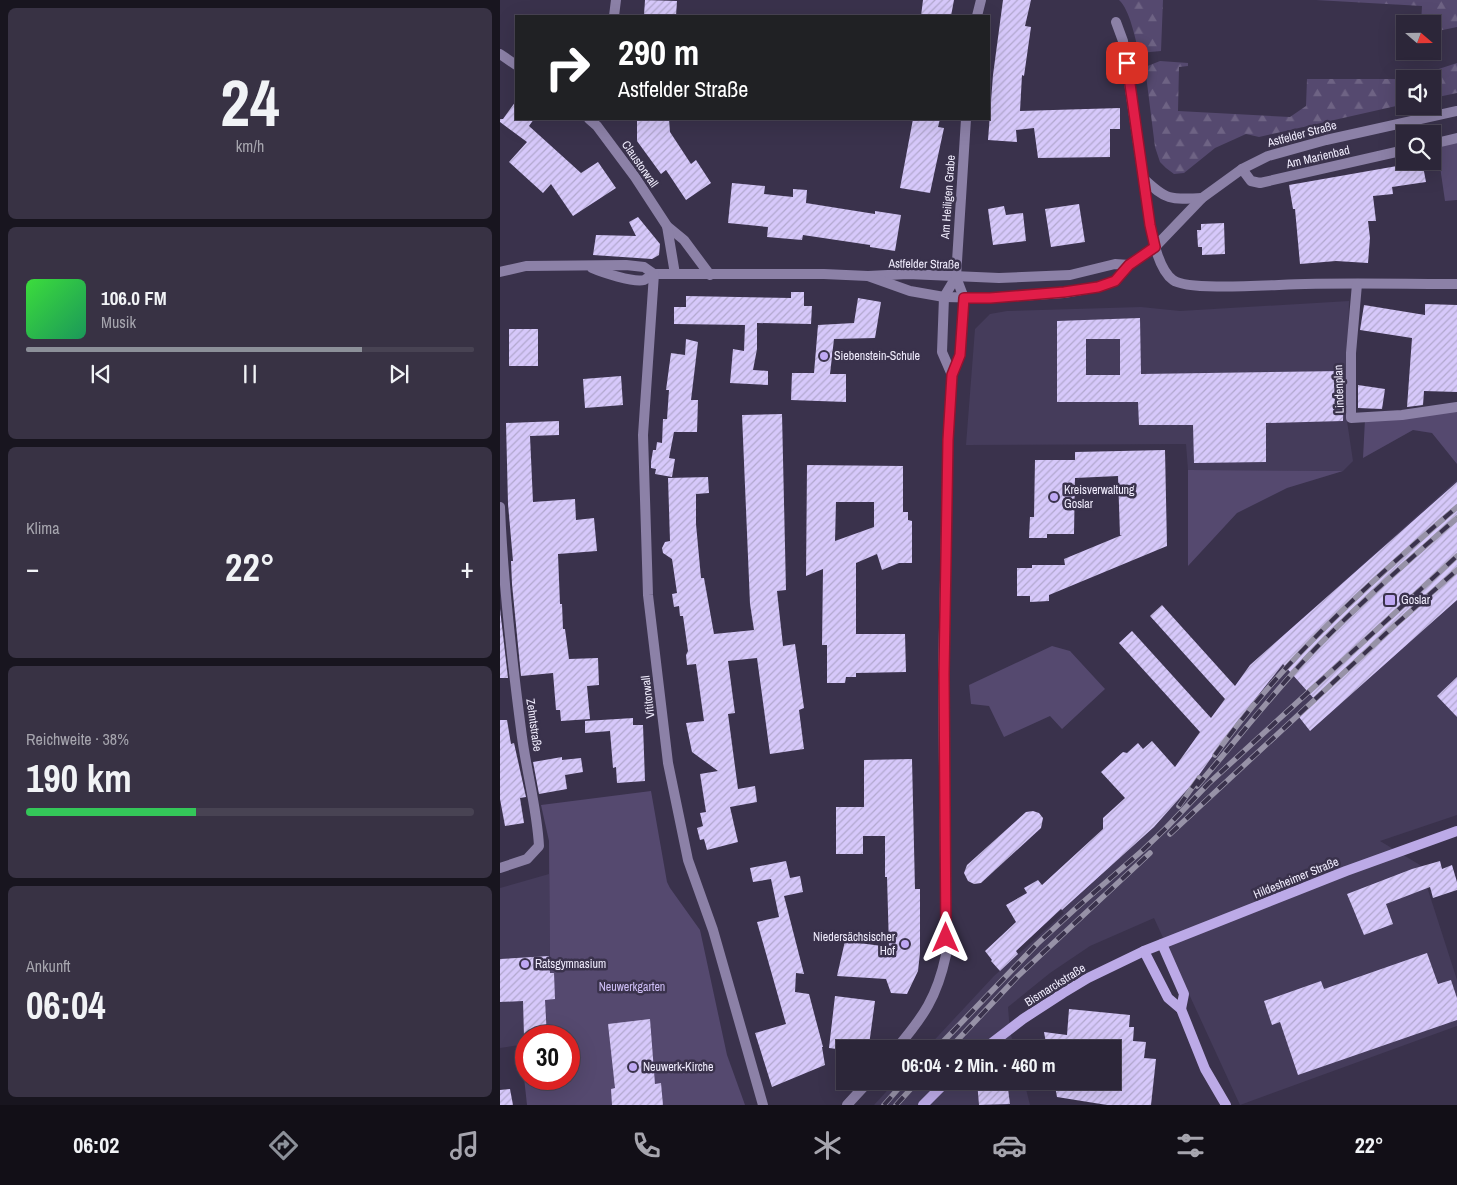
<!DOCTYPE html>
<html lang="de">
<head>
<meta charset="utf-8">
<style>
	body { margin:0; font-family:"Archivo Narrow",sans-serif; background:#383244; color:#f1f3f6; height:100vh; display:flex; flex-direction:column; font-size:19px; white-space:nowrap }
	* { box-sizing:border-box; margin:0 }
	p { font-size:16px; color:#a6a5ae }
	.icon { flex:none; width:28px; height:28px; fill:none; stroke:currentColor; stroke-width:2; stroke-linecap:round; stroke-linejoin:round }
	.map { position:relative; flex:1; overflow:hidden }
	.panel { display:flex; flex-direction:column; gap:8px; padding:8px; background:#18151f; width:500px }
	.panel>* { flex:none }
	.banner { position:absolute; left:15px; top:15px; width:475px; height:105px; border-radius:0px; box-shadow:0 5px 20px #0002,0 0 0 1px #484353; background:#202124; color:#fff; overflow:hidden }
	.needle { width:32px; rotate:110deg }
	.buttons { position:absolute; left:896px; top:15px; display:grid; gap:10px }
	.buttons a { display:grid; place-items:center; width:45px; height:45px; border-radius:0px; background:#2c2639; box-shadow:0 5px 20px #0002,0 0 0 1px #484353; font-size:25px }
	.speed { position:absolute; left:15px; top:1025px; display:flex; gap:10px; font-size:25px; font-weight:700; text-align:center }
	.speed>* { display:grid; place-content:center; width:65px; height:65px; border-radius:50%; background:#2c2639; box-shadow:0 5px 20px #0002,0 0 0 1px #484353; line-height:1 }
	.speed .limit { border:8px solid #d22; background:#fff; color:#111 }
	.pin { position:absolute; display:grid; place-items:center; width:42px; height:42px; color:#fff; margin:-21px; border-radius:10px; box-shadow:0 2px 8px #0006 }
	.me { position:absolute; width:55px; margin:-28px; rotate:0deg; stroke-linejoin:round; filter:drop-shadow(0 0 4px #0008) }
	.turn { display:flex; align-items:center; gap:18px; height:105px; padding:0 20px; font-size:22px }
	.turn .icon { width:65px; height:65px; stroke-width:2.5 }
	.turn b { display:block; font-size:35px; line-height:42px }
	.big { font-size:38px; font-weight:800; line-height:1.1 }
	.panel .widget { flex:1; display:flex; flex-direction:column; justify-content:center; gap:8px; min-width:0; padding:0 18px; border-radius:8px; background:#383244 }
	.panel .dial { align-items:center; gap:0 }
	.dial b { font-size:65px; line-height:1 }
	.song { display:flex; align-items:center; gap:15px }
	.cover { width:60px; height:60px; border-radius:8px; background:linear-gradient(135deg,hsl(120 70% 55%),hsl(150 70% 35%)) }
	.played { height:5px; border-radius:2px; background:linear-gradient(90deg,#8c9099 75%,#484353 75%) }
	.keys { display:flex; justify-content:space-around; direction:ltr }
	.heat { display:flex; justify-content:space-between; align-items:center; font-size:28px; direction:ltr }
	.charge { height:8px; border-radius:4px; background:linear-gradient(90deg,#34c759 38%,#484353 0) }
	.trip { position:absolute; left:336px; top:1040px; width:285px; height:50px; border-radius:0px; background:#2c2639; box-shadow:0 5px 20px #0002,0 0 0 1px #484353; font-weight:800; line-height:50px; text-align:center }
	.tabs { display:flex; height:80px; justify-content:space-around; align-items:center; background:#120f17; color:#a6a5ae }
	.tabs .icon { width:35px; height:35px }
	.tabs .active { color:#8c9099 }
	.tabs b { font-size:22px; color:#f1f3f6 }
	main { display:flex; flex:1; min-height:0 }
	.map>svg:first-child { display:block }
	.built { fill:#453c5b }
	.green { fill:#55496f }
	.forest { fill:url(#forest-firs) }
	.building { fill:url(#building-hatch); fill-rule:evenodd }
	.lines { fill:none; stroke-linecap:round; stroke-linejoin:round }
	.street { stroke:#8c81a7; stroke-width:10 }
	.secondary { stroke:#bcaae7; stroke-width:10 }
	.rail-casing { stroke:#9792a7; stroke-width:5.5 }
	.rail { stroke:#3a324c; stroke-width:4; stroke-dasharray:11; stroke-linecap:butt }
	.route-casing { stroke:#92132f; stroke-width:12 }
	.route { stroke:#e11d48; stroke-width:9 }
	.poi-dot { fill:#bfa8f4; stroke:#3a324c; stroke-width:2 }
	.labels { text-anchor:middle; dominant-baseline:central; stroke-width:5; stroke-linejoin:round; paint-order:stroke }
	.street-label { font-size:12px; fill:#f0ecfd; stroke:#3a324c }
	.poi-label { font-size:12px; fill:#f0ecfd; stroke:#3a324c; text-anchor:start }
	.park-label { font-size:12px; fill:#cebef6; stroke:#3a324c }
</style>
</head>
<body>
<main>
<section class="panel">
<div class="widget dial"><b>24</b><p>km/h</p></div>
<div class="widget">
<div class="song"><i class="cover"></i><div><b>106.0 FM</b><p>Musik</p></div></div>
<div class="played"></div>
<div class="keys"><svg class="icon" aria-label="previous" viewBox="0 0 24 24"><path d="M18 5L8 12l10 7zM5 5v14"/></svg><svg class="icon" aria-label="pause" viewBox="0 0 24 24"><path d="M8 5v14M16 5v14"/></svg><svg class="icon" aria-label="next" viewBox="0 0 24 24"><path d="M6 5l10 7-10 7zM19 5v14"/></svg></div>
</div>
<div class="widget"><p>Klima</p>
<div class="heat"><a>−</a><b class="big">22°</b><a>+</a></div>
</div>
<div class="widget"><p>Reichweite · 38%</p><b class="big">190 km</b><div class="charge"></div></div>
<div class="widget"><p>Ankunft</p><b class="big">06:04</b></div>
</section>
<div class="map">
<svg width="957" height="1105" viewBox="0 0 957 1105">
	<defs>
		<pattern id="forest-firs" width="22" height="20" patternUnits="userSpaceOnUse" patternTransform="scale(1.25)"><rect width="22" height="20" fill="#55496f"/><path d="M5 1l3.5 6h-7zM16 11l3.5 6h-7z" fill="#6e6384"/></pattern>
		<pattern id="building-hatch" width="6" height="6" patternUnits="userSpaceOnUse" patternTransform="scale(1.25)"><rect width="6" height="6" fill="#d6c8fa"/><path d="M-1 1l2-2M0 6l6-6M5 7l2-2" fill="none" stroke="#b2a8ce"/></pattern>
	</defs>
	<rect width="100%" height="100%" fill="#3a324c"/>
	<g class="built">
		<path d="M849,301l-2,120 6,40 -10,10 -155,-1 -2,-26 -220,1 9,-116 15,-15 17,-3 134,-4 39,4z"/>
		<path d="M957,480v335l-77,26 40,24 37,115v46l-217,79 -86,-187 -64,28 -40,27 -42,34 2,25 5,17h-89l68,-73 70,-63 -23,-26 62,-58v-11l22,-20 35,-18 15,-13 75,-102z"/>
		<path d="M49,874l1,99h4l-8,37 1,26h-21v8l-26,4v-160z"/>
		<path d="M396,1081h128l6,24h-156z"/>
	</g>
	<g class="green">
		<path d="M957,141v59l-12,1 -8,-55z"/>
		<path d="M957,410v54l-25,-31 -19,-3 -50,28 2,-39z"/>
		<path d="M688,470l155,1 -56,17 -50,25 -49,53z"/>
		<path d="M552,646l18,5 35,38 -43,40 -12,-13 -46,21 -15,-31 -18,-2 -2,-19z"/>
		<path d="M151,791l16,91 3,6 30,42 27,125 18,50h-218l-6,-55h5v29h43v-43h-22l-1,-25 -5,-11 13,-27h-4l-1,-132 -8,-36z"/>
	</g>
	<g class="forest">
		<path d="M619,0h44l-2,51 -22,2c-4,-15 -9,-43 -20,-53z"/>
		<path d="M816,0h141v27l-24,5v4l-1,-12h-11l1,-18z"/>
		<path d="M660,61l28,2v3l-9,1 -1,44 112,6 16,-11 1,-27h98v25l-146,33 -13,-3 -31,14 -31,25 -10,1 -8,-6 -6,-6 -5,-15 -10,-80z"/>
		<path d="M957,63v30l-24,5 -1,-19h-24z"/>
	</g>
	<g class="building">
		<path d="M145,0l32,1 -1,15 -32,-1z"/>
		<path d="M423,0h31l-3,16h-30z"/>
		<path d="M503,0h28l-6,26 6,1 -7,49 -2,-1 -2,36 100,-3v21h-10v28l-72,1 -4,-30 -18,2 1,12 -29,-2 5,-65z"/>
		<path d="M16,101v18h18l-5,7 52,47 17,-11 18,26 -43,28 -22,-32 -8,9 -34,-31 18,-20 -27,-20v-3h3z"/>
		<path d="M137,119h32l1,13 21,32 5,-4 15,23 -25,17 -20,-30 -5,4 -24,-33z"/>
		<path d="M413,119h27l-2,8 6,1 -14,65 -30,-5z"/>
		<path d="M896,161h26l4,21 -34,5 1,7 -20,2 3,25h-8l2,17 -2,25 -32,-2 -36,3 -5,-55h-2l-4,-24 108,-19z"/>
		<path d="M232,183l33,3 -1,8 29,3v-8l14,1 -1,13 69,11v-3l26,4 -6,36 -25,-4v-2l-67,-10 -1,5 -35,-3 1,-10 -40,-4z"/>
		<path d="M579,204l6,38 -34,5 -6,-38z"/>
		<path d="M504,206l2,9 17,-2 3,28 -33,4 -5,-36z"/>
		<path d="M138,217l22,27 -1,11 -7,4 -59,-4 3,-20 40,1 -7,-14z"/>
		<path d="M724,223l1,31 -23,1v-8h-4l-1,-17h4v-6z"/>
		<path d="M291,292h13v14h8l-1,18 -54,-1v26l-4,21 15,1v14l-38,-2 3,-34 11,2 1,-26 -71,-1v-17h12v-11l105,2z"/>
		<path d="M358,298l23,4 -6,36 -41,1 -4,35h16v28l-55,-2 1,-27h22l4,-48 36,-2z"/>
		<path d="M925,304l32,1v87l-33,-1 -1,14 -16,2 5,-69 -52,-8 4,-25 61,10z"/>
		<path d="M640,318l1,56 201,-3 1,11 1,1 -1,38 -77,2v39l-72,1 -1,-38h-54l-1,-23h-81v-81zM586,339h34v36h-34z"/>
		<rect x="9" y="329" width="29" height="37"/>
		<path d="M186,339l12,3 -7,58h7l-1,32h-23l-5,26 6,1 -3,18 -17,-3 1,-5 -5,-1v-6l2,-12h3l1,-8 5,1 1,-24h4l2,-29h-3l5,-37 14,2z"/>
		<path d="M121,376l2,29 -38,3 -2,-29z"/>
		<path d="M858,385l27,4 -3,20 -24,-1z"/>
		<path d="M282,414l4,176 -9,1 6,55 12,-2 9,64 -5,2 5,39 -34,5 -13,-96 -29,3 7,52 -7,1 10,75 17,-3 2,16 -27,5 8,35 -31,8 -3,-11 -4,1 -3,-12 6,-2 -3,-13 6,-1 -6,-38 18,-3 -26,-19 -6,-29 18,-2 -8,-57 -9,1 -1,-10 2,-4 -5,-35h-3l-1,-10 -5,1 -2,-13 5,-1 -5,-34 -9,-6 -1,-5 3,-6 5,-1 -2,-63 40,-1 1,16 -13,1v30l5,54h3l10,56 40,-4 -4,-26 -8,-189z"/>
		<path d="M59,421v14l-29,1 3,66 42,-3 1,21 18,-2 3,33 -39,3 2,50h2l1,25h2l4,30 29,-1 1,27 -12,1 3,33 -29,2 -1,-11h-4l-3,-37 -32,3 -9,-92 -1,-23h2l-5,-57 -2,-81z"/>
		<path d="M665,450l2,96 -118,49v6l-19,1v-6h-13v-28h15v-3h33l-1,-6 58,-24h-2l-2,-59 -43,2 -1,56h-27v4h-18l1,-21h4l1,-57h40v-8z"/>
		<path d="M307,465l96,1v46h5v8l4,1v42h-13l-17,7 -5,-16 -21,9v71h49l1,38 -50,1v4h-10l-1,6h-18v-38h-5l1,-76 -17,7zM336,502h38v25l-39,14z"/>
		<path d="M957,482v118l-147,131 -11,-14 17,-16 -33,-37 -46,58 -43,60 -40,45 -92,83 -1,-1 -45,42 2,3 -18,17 -9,-10 1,-1 -7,-9 31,-29 -10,-17 21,-12 -3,-5 14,-8 4,5 61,-56v-11l22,-20 -24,-26 22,-20 4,1 11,-10 5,6 9,-8 23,26 25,-35 -81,-89 13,-12 79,87 14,-19 -75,-83 12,-11 73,81 15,-21z"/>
		<path d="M0,609l8,69h-8z"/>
		<path d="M957,677v40l-20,-21z"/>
		<path d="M133,718v7h10l2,56 -28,2 -1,-16 -3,1 -3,-37 -25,2v-12z"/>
		<path d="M0,720h7l4,24 3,-1 12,54 -6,1 4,25 -19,3 -5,-27z"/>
		<path d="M62,757v3l19,-2 2,14 -18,3 2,14 -28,5 -6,-32z"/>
		<path d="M412,759l3,130h5v64l-2,18 -11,23 -16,-1 -5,-14 -49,-3 8,-35 44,6 -2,-70h-2v-41h-22v18h-27v-47h28v-47z"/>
		<path d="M533,811l6,2 4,5 -2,10 -60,55 -7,1 -6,-3 -4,-8 3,-8 59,-53z"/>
		<path d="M286,861l4,17 10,-2 3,16 -19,4 20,78 -8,-1 -1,19 14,2 14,53h-1l3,18 -53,22 -17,-54 31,-9 -29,-102 22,-5 -8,-38 -18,3 -3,-14z"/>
		<path d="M940,861l2,8 10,-4 5,17v8l-24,8 -3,-11 -44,17 7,20 -29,11 -17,-41 65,-25z"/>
		<path d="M927,953l11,31 13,-4 6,18v22l-159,55 -18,-53 -8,3 -8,-24 57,-20 3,8z"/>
		<path d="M49,956l1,17h4l1,26 -10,1 2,36h-23l-1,-35 -23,1v-43z"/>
		<path d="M335,996l40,5 -6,44 -15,-2 -1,6 -8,1 -16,-2z"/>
		<path d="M569,1009l61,6 -1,12h5l-1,14 13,1 -2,16 12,1 -5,46h-44l-50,-8 -3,-16h58v-32h-65l-3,-17 23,3z"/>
		<path d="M150,1019l5,65 6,-1 2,22h-51l-1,-16 4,-1 -7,-64z"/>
		<path d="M477,1081h30l3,23 -31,1z"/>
		<path d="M10,1089l3,16h-13v-15z"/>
	</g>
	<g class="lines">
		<g class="street">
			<path d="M114,16l2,-16"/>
			<path d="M477,16l4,-16"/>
			<path d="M616,22l7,19 27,184c3,15 9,45 23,55 16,12 107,4 132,4 51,-1 101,0 152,0"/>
			<path d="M0,54l16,11"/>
			<path d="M89,119l8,7 38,51 32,49 17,14 26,35"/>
			<path d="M932,144l25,-6"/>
			<path d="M742,169l9,12 9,2 145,-33"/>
			<path d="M643,178c23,22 27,22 59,20"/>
			<path d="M167,226l8,48"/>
			<path d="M92,268c9,4 42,15 52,12 3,-1 7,-5 10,-6"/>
			<path d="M0,272l26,-6 100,-1 18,2 10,7h170l44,2 40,-2 91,4 71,-3 45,-11 14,1"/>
			<path d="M154,274l-11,161 5,160 20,168 20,97 25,70 50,175"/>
			<path d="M368,276l42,15 34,6 46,1 74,-5 34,-6 17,-6 14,-16 26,-18 47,-49 40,-29 26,-13 58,-16 131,-29"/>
			<path d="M857,284l-6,69v65l51,-3 55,-8"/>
			<path d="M452,375l-10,-23 2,-55 12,-20"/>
			<path d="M0,507c3,77 12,154 22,230 5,37 15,72 17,109l-12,13 -27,9"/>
			<path d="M396,1049c28,-33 41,-52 50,-94l-3,-281 5,-234 4,-65 8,-20 4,-57 -8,-21 10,-158"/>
			<path d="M347,1105l22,-24"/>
		</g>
		<g class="secondary">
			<path d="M662,944l22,50 -3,15"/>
			<path d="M644,951l24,47 13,11 24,60 21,36"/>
			<path d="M484,1049l39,-30 40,-26 25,-15 56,-27 202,-80 111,-40"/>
			<path d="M423,1105l24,-24"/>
		</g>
		<g class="rail-casing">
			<g id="rail">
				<path d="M715,755c68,-95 154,-172 242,-248"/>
				<path d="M697,786c40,-46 77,-95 120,-139 44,-45 92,-87 140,-129"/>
				<path d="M679,806l20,-28"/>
				<path d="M670,834l224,-208 63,-56"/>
				<path d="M436,1049l101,-105 38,-35 68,-59 23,-22 42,-44 249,-228"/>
				<path d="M449,1049l69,-73 132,-123"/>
				<path d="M384,1105l21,-24"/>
				<path d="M396,1105l22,-24"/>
			</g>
		</g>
		<use href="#rail" class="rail"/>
	</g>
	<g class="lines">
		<g class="route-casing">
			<path id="route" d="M446,938l-2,-264 4,-234 4,-65 8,-20 4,-57h26l74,-6 34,-5 17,-6 14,-16 26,-18 -5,-22 -23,-162"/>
		</g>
		<use href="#route" class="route"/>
	</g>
	<g class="poi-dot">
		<circle cx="324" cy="356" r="5"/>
		<circle cx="554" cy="497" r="5"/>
		<rect x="884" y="594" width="12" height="12" rx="2.5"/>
		<circle cx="405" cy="944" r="5"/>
		<circle cx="25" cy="964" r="5"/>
		<circle cx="133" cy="1067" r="5"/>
	</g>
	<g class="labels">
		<g class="street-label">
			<text transform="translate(802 134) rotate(-15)">Astfelder Straße</text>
			<text transform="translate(818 157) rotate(-13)">Am Marienbad</text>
			<text transform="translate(140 164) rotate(55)">Claustorwall</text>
			<text transform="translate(448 197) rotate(-86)">Am Heiligen Grabe</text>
			<text transform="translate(424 264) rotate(1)">Astfelder Straße</text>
			<text transform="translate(839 389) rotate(-92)">Lindenplan</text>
			<text transform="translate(148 697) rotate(-97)">Vititorwall</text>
			<text transform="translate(34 725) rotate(82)">Zehntstraße</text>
			<text transform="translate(796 878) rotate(-22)">Hildesheimer Straße</text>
			<text transform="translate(555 985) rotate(-32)">Bismarckstraße</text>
		</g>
		<g class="poi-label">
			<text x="334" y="356">Siebenstein-Schule</text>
			<text x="564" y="490">Kreisverwaltung<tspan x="564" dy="14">Goslar</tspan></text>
			<text x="901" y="600">Goslar</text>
			<text x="395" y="937" text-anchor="end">Niedersächsischer<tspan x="395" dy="14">Hof</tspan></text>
			<text x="35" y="964">Ratsgymnasium</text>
			<text x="143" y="1067">Neuwerk-Kirche</text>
		</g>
		<g class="park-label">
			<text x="132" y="987">Neuwerkgarten</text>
		</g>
	</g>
</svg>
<div class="buttons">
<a><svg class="needle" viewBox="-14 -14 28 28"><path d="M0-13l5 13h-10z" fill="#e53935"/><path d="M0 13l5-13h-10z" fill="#a6a5ae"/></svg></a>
<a><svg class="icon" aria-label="sound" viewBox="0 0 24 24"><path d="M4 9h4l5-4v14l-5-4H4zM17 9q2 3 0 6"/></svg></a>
<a><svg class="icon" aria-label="search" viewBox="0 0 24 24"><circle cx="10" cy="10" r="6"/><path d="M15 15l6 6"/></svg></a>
</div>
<div class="speed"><div class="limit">30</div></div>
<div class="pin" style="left:627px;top:63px;background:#d93025"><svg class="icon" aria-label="arrive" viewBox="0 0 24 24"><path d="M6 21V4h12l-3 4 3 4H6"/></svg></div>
<svg class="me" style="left:446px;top:938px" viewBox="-20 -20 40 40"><path d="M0-17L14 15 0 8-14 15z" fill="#e11d48" stroke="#fff" stroke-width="4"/></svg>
<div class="trip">06:04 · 2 Min. · 460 m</div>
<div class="banner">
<div class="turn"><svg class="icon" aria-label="right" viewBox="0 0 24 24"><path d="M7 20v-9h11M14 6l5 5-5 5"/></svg><div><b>290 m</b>Astfelder Straße</div></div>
</div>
</div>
</main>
<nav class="tabs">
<b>06:02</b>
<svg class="icon active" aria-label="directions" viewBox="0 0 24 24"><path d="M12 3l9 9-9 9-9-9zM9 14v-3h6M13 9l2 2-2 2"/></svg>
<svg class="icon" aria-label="music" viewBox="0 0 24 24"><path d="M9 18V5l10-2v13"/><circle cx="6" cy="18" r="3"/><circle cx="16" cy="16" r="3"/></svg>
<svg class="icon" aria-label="phone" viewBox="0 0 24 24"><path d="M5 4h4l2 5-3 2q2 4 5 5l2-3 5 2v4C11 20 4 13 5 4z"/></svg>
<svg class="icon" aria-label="climate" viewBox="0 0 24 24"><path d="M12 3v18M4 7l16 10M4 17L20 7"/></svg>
<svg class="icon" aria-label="car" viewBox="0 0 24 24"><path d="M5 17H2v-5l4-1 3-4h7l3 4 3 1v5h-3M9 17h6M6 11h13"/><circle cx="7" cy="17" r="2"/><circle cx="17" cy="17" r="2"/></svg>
<svg class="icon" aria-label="filters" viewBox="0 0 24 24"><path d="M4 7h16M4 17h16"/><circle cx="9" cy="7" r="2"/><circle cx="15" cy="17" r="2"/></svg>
<b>22°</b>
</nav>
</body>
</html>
